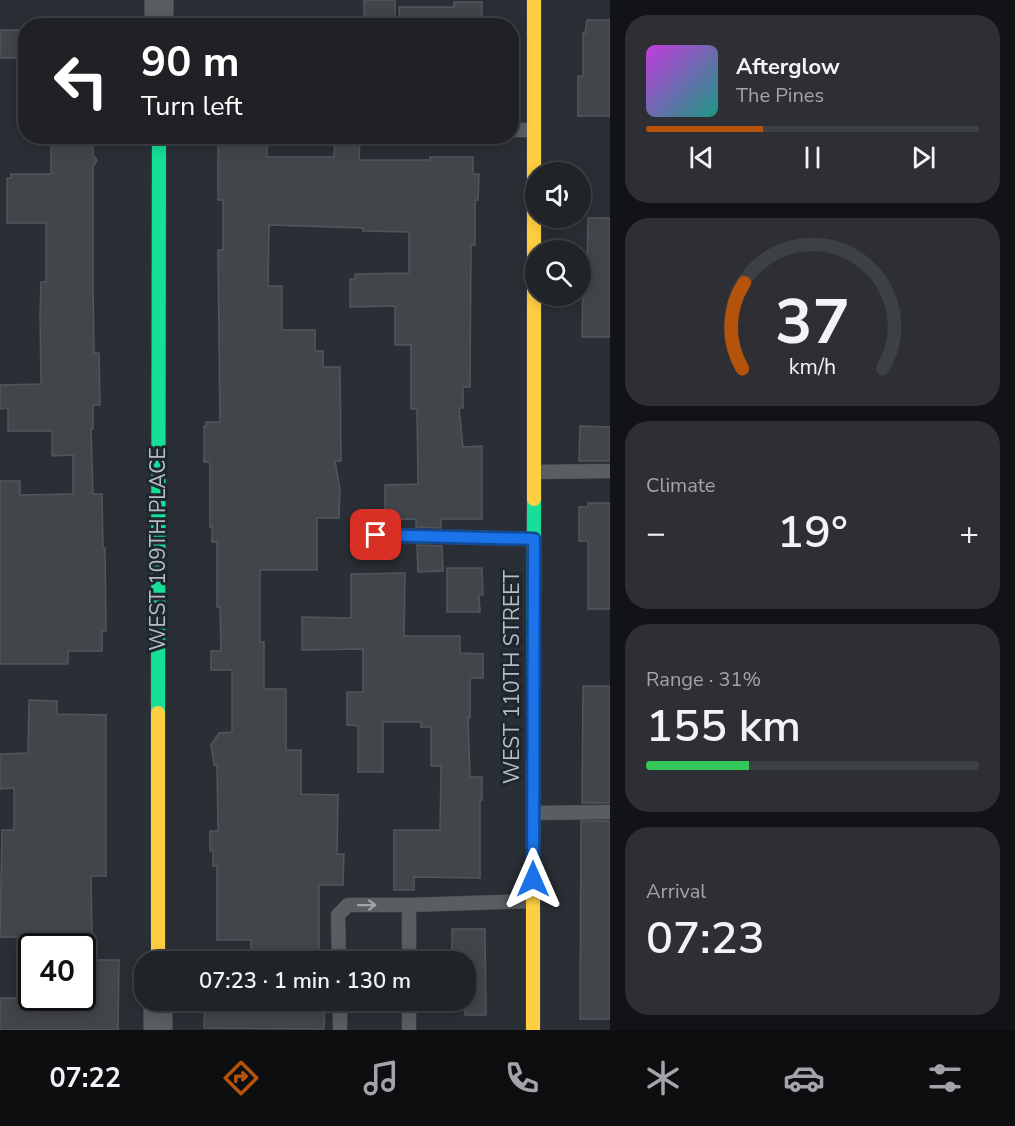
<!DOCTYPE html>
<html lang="en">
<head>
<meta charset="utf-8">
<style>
	body { margin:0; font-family:"Nunito Sans",sans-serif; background:#2d2f34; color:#f1f3f6; height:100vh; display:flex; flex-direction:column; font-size:22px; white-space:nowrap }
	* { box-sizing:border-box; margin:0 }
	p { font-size:20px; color:#a2a4a8 }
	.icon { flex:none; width:33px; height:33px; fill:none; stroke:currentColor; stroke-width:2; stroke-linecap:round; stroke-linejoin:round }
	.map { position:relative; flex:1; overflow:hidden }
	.panel { display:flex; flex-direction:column; gap:15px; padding:15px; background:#121316; width:405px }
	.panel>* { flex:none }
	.top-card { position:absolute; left:18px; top:18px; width:501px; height:126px; border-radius:24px; box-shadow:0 3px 15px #0003,0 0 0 2px #3d4045; background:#202124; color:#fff; overflow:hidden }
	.buttons { position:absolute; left:525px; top:162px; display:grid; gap:12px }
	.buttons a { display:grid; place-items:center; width:66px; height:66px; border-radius:50%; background:#202328; box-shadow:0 3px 15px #0003,0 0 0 2px #3d4045; font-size:30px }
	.speed { position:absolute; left:18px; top:933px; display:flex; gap:12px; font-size:30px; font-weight:700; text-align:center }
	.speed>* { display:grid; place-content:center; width:78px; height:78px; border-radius:50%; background:#202328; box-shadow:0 3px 15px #0003,0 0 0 2px #3d4045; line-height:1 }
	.speed .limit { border:3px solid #111; border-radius:9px; background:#fff; color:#111 }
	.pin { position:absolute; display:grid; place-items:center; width:51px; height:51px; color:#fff; margin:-26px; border-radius:12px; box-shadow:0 3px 9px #0006 }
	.me { position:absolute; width:66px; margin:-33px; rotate:0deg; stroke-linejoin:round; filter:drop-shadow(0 0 4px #0008) }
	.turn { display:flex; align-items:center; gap:21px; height:126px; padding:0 24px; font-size:27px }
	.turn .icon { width:78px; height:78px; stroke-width:2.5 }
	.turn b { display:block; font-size:42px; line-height:51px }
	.big { font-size:45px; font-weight:600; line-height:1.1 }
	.panel .card { flex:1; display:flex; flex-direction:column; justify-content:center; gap:9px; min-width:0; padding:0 21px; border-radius:24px; background:#2d2f34 }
	.panel .dial { align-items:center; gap:0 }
	.dial svg { height:156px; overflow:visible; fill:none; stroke:#3d4045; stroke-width:7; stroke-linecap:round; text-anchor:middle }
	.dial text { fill:#f1f3f6; stroke:none }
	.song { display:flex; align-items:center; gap:18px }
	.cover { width:72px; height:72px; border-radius:9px; background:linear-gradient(135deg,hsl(290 70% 55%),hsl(170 70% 35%)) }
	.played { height:6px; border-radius:3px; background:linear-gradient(90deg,#b45309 35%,#3d4045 35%) }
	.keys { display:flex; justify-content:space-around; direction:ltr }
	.heat { display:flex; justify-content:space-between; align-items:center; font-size:33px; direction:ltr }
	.charge { height:9px; border-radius:4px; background:linear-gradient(90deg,#34c759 31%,#3d4045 0) }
	.trip { position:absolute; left:134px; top:951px; width:342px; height:60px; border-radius:24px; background:#202328; box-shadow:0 3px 15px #0003,0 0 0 2px #3d4045; font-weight:600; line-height:60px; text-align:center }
	.menu { display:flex; height:96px; justify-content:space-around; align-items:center; background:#0d0e10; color:#a2a4a8 }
	.menu .icon { width:42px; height:42px }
	.menu .on { color:#b45309 }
	.menu b { font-size:27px; color:#f1f3f6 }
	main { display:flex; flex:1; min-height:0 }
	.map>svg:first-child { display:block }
	.building { fill:#42464b; stroke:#51565d; stroke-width:1.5 }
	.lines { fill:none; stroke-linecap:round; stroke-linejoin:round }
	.lane-casing { stroke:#484b50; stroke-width:15 }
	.street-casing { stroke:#484b50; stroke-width:30 }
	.fast-casing { stroke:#484b50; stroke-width:15 }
	.slow-casing { stroke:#484b50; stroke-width:15 }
	.lane { stroke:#595e63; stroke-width:14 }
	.street { stroke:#595e63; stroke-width:28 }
	.fast { stroke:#16e098; stroke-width:14 }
	.slow { stroke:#ffcf43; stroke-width:14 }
	.oneway { stroke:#9da4ac }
	.route-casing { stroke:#114b97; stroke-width:15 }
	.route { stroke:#1a73e8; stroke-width:10 }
	.labels { text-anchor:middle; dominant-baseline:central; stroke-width:6; stroke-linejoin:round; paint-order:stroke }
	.street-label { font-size:21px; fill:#b4bcc5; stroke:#1e262e }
</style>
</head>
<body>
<main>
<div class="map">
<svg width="610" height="1030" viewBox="0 0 610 1030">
	<rect width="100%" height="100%" fill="#2a2f35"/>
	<g class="building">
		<rect x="364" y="0" width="31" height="23"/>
		<path d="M454,2h28v24h-82l-1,-19h55z"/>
		<path d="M587,20h23v96h-32v-40h5v-43h2z"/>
		<rect x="0" y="30" width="26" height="28"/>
		<path d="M218,136h49v21h67l1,-21h25l-1,24h71v-3h43v17h6l-1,26h-3v45h-4l-1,142h-7v21h-4l4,39 19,-1v73h-41v9l-25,-1v-8l-31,1v-35l33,-1 -1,-75h-6v-64h-16v-39l-45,1v-28h5v-5l54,-1v-41l-46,-1v-3l-94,-3 -1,61h14v44h33v21h8v16h17l1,94h-6l5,28 -1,29h-22v52h-57v72h4v47h22v61h15v44l37,1 -1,59h7l-1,31h-24v77h-68v-22h-34v-74h-4v-15h-3v-20h8l-1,-66h-3l-3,-20 8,-12 13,-1v-62h-21v-19h10l-1,-44h-3v-65h-5v-16l-2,1v-65h-6v-36h2v-4h14l-2,-172h5v-50h-5z"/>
		<path d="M51,139h42v16l4,5 -4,7v114l1,72h5l1,52h-7v24h-2l2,65h9l1,54h2l1,83h-4v20h-34v13h-68v-183h20v14l53,-1v-39l-21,1v-25h-44v-23l-8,1v-24l41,-1 -1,-71 1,-31h5v-59h-39v-45h4v-4h40z"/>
		<path d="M588,218h22v119h-28l1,-61h4z"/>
		<path d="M580,426l30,1v34h-31z"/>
		<path d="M588,503h22v106h-22v-68h-9v-34h9z"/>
		<path d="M417,545l25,1 1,25 -25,1z"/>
		<path d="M447,568h35l1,27h-4l1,17h-33z"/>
		<path d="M405,573l-1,63h56v17l23,1v24h-13v40h-2l2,59h12v23h-2v78l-66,-1v13h-20v-60h46l1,-64h-10v-39h-10v-5h-38v50h-25v-46l-11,-1v-33h16v-43l-61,1v-33l49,1v-44z"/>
		<path d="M583,686h27v117h-28z"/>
		<path d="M29,700l28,1v13l49,1v161h-15l1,62 -92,-1 2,-107h12v-42l-14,1v-35l28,-1z"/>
		<path d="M581,821h29v198h-30z"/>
		<path d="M452,929h33l1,86h-21v-53h-13z"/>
		<path d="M83,960h36l-1,70h-118v-32h82z"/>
		<path d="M205,1000h120l-1,29 -120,-1z"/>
	</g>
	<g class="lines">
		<g class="lane-casing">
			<g id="lane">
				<path d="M512,130h22"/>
				<path d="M534,472l76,-1"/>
				<path d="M376,535l158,4"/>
				<path d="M533,813l77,-1"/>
				<path d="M409,905l124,-4"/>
				<path d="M339,962l-1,-47 10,-10h61v57"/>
				<path d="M340,1000v30"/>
				<path d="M409,1030v-30"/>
			</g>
		</g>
		<g class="street-casing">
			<g id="street">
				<path d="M159,26v-26"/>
				<path d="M158,1030v-30"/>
			</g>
		</g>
		<g class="fast-casing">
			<g id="fast">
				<path d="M158,713l1,-577"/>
				<path d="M533,784l1,-285"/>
			</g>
		</g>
		<g class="slow-casing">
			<g id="slow">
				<path d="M534,499v-499"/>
				<path d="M158,962v-249"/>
				<path d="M533,1030v-246"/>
			</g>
		</g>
		<use href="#lane" class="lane"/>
		<use href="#street" class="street"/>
		<use href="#fast" class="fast"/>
		<use href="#slow" class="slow"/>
	</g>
	<defs><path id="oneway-shaft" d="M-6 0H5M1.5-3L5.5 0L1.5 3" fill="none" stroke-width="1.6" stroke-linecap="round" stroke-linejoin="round" transform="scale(1.5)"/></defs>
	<use class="oneway" href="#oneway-shaft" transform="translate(367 905) rotate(-1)"/>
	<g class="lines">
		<g class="route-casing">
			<path id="route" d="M376,535l158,4 -1,340"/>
		</g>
		<use href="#route" class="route"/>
	</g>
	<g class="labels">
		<g class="street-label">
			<text transform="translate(158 549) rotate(-90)">WEST 109TH PLACE</text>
			<text transform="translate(512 677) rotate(-90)">WEST 110TH STREET</text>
		</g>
	</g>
</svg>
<div class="buttons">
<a><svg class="icon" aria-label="sound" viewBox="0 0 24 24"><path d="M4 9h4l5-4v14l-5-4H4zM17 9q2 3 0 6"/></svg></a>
<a><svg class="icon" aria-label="search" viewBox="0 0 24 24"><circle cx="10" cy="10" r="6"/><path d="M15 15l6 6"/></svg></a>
</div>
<div class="speed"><div class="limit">40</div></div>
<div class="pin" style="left:376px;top:535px;background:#d93025"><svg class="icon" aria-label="arrive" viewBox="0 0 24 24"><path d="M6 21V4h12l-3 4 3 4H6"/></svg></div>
<svg class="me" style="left:533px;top:879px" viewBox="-20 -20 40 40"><path d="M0-17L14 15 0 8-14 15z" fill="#1a73e8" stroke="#fff" stroke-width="4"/></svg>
<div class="trip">07:23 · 1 min · 130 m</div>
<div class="top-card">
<div class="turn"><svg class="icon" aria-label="left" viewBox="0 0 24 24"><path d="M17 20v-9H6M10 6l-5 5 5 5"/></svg><div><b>90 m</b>Turn left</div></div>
</div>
</div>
<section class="panel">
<div class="card">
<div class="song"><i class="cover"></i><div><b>Afterglow</b><p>The Pines</p></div></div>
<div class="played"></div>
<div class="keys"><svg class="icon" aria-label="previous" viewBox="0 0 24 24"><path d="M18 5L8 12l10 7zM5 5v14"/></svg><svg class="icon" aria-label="pause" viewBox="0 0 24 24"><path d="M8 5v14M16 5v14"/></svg><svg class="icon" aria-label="next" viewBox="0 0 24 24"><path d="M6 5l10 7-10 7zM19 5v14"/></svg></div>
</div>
<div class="card dial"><svg viewBox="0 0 100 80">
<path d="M14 69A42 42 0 1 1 86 69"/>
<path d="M14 69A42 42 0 0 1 15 25" stroke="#b45309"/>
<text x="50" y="56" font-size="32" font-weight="700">37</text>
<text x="50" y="72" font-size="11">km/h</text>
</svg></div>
<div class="card"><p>Climate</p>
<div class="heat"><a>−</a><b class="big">19°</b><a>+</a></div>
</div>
<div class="card"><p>Range · 31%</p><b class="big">155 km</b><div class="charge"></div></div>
<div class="card"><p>Arrival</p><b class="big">07:23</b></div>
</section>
</main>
<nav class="menu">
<b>07:22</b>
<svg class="icon on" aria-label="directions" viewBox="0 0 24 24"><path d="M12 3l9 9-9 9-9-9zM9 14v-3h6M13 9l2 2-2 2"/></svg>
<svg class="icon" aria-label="music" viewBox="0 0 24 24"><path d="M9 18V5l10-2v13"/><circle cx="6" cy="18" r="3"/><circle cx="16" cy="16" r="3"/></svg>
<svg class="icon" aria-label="phone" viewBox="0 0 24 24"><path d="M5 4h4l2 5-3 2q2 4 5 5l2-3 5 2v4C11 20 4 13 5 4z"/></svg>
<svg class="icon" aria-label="climate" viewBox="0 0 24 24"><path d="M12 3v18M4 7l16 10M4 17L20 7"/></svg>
<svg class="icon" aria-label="car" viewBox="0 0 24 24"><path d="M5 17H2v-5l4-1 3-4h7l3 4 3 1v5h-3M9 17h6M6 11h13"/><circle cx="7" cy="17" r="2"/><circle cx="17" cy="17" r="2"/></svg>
<svg class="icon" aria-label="filters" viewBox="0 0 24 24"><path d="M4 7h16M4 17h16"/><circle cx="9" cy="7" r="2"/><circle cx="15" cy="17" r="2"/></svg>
</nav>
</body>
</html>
